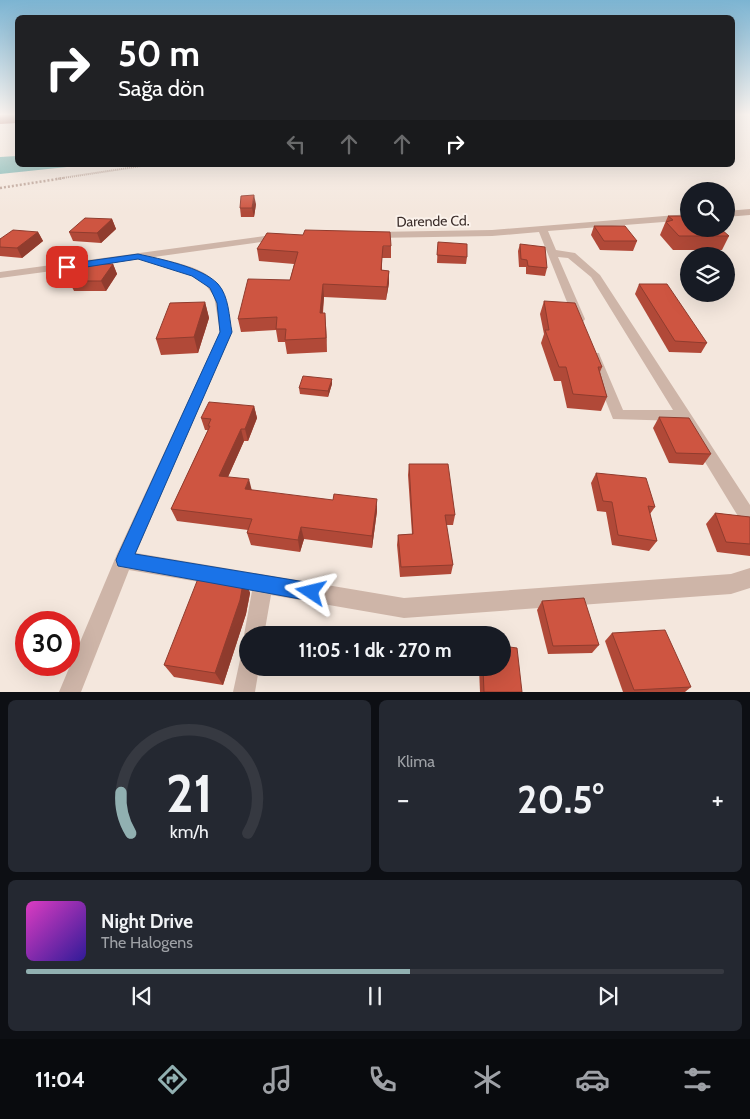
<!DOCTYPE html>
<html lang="tr">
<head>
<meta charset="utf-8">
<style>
	body { margin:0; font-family:Cabin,sans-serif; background:#242831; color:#f1f3f6; height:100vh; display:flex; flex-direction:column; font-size:19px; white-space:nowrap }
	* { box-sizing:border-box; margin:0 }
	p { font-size:16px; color:#9ea1a6 }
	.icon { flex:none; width:28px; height:28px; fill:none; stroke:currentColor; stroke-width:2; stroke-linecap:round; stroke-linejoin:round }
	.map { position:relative; height:692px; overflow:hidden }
	.panel { display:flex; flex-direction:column; gap:8px; padding:8px; background:#0d0f14; flex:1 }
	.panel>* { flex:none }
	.top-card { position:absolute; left:15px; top:15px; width:720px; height:152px; border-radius:8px; box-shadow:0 5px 20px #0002; background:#202124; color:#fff; overflow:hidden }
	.tools { position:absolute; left:680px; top:182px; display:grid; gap:10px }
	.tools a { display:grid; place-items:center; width:55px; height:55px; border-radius:50%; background:#171b24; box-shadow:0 5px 20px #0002; font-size:25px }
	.speed { position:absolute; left:15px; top:611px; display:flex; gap:10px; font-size:25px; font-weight:700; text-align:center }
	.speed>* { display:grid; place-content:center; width:65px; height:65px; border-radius:50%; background:#171b24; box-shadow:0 5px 20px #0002; line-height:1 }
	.speed .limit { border:8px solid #d22; background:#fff; color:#111 }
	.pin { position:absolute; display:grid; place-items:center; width:42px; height:42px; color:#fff; margin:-21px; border-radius:10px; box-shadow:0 2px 8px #0006 }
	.me { position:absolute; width:55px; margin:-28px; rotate:280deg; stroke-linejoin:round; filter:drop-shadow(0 0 4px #0008) }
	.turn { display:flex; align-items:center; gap:18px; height:105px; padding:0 20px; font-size:22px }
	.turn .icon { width:65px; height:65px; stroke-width:2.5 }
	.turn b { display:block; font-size:35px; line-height:42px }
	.lanes { display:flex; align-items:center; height:48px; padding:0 20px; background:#0003; justify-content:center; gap:25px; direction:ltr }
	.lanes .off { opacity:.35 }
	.big { font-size:38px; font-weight:700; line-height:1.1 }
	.panel .widget { flex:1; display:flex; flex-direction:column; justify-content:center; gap:8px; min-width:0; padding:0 18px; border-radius:8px; background:#242831 }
	.panel .dial { align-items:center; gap:0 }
	.dial svg { height:130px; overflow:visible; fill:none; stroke:#363941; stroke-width:7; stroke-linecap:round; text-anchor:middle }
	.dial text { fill:#f1f3f6; stroke:none }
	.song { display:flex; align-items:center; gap:15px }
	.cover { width:60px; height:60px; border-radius:8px; background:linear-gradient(135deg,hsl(310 70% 55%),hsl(250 70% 35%)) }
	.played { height:5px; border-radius:2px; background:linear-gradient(90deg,#91b0b1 55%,#363941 55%) }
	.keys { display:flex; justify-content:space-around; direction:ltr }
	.heat { display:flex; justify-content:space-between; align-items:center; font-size:28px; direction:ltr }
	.panel .tiles { flex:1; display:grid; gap:8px; grid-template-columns:1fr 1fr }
	.widget:last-child { grid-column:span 2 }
	.trip { position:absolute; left:239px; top:626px; width:272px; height:50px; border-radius:25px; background:#171b24; box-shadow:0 5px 20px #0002; font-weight:700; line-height:50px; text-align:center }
	.dock { display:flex; height:80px; justify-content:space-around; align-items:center; background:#090b0e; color:#9ea1a6 }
	.dock .icon { width:35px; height:35px }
	.dock .current { color:#91b0b1 }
	.dock b { font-size:22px; color:#f1f3f6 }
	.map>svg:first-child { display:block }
	.water { fill:#7ab4b0 }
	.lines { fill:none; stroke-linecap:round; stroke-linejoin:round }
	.path-far1 { stroke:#ba9f92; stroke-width:2; stroke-dasharray:1 1; stroke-linecap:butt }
	.path { stroke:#ba9f92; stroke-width:2.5; stroke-dasharray:2 2; stroke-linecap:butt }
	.minor { fill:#ceb5a8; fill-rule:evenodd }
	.wall { fill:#b14938 }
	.shaded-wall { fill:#903c2e }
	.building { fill:#ce5541; stroke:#903c2e }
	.route { fill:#1a73e8; stroke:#114b97 }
	.labels { text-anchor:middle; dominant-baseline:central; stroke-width:4; stroke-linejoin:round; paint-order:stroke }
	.far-street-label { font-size:14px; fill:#3a2c29; stroke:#fbf2eb }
</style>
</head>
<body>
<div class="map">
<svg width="750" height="692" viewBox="0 0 750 692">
	<rect width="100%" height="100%" fill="#f4e7dd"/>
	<path class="water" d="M17,156l1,9h68l-86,9v-17z"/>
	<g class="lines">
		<path class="path-far1" d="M56,179l92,-14"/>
		<path class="path" d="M0,188l64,-10"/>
		<g class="minor">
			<path d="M750,209v6l-24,2v-6z"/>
			<path d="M689,214v6l-141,11 8,19 19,3 25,22 150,230v23l-6,-2 -64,-105 -67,-2 -25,-63 1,-3h10l1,3 23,54h50l-82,-133 -23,-19 -10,-1 27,62 -2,3h-8l-36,-90 -47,4 -118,2 -5,-3 5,-3 118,-2z"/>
			<path d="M279,234l3,1v4l-128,18c54,13 70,16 78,75l-96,221 268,45 327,-24 19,-6v20l-19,6 -327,24 -133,-23 -7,40h-16v8l-4,-8 8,-44 -123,-21 -48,122h-22l58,-138 103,-222 -6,-36 -10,-13 -16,-9 -47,-15 -141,19v-6z"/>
			<path d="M248,657v11h11l-4,24h-22l7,-32z"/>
		</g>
	</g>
	<g class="wall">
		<path d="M256,204l-2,13h-13l-1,-9z"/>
		<path d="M668,216l61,20 -7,14h-49l-13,-15z"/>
		<path d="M112,219l4,10 -15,14 -28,-2 -4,-9z"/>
		<path d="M594,226l43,15 -4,10 -33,-1 -9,-15z"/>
		<path d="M38,232l5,9 -21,17 -22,-2v-17z"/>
		<path d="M438,242l29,15 -1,7 -29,-1z"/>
		<path d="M520,244l27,24 -2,8 -19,-2v-7h-7l-1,-16z"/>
		<path d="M391,246v12h-9v12l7,1v12l-3,17 -62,-3 -1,16 3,13 1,26 -40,2 -2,-12h-7l-2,-12 -35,2 -3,-13 52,-39 4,-16 -35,-3 -2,-12z"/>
		<path d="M113,264l4,10 -11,17h-32l-5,-10z"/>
		<path d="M639,284l68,59 -6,10 -32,-1 -34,-58z"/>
		<path d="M544,301l58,66 -2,5 7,25 -6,14 -34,-3 -6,-27h-7l-13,-38 3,-9 -4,-20z"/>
		<path d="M205,302l4,16 -11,35 -37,2 -5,-16z"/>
		<path d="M332,384l-4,13 -28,-3 -1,-6z"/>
		<path d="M254,406l3,12 -9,23h-4l-16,36 24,13 125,21 -5,37 -68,-9 -4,13 -49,-7 -4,-12 1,-3 -71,-9 -6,-12 37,-79h-3l-4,-12z"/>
		<path d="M659,417l52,37 -8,11 -34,-2 -16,-35z"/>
		<path d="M409,464l46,51 -2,10h-7l7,40 -2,9 -51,3 -3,-32 1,-10 14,-1 -4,-59z"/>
		<path d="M596,473l59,34 -5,7 7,27 -8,10 -37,-6 -6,-33 -9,-1 -6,-28z"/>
		<path d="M715,513l35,4v39l-33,-4 -11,-28z"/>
		<path d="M244,578l6,15 -4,21 -23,71 -49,-8 -10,-12z"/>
		<path d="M542,601l57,44 -7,8 -44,1 -11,-44z"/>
		<path d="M612,633l79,54 -6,5h-62l-18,-51z"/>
		<path d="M479,668h23l20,24h-42z"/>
	</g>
	<g class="shaded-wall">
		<path d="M18,116v7l-18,1v-7z"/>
		<path d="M254,195l2,9 -2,13 -2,-9z"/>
		<path d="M112,219l4,10 -15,14 -4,-10z"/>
		<path d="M38,232l5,9 -21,17 -5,-10z"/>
		<path d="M113,264l4,10 -11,17 -5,-10z"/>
		<path d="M389,271v12l-3,17 1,-13z"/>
		<path d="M323,284l1,13 -3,29 -1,-13z"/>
		<path d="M205,302l4,16 -11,35 -4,-16z"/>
		<path d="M325,313l1,13 1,26 -1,-14z"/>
		<path d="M332,379v5l-4,13v-6z"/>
		<path d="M254,406l3,12 -9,23 -3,-12z"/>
		<path d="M241,429l3,12 -21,47 -4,-12z"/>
		<path d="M249,479l3,12 -7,-2z"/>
		<path d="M377,499v12l-5,37v-12z"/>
		<path d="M301,527l3,12 -4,13 -2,-12z"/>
		<path d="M244,578l6,15 -4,21 -23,71 -8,-12z"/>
	</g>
	<g class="building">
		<path d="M0,115h18v1l-18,1z"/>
		<path d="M254,195l-2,13h-12l1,-12z"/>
		<path d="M668,216h21v13h32l8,7h-50l-13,-14 7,-2z"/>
		<path d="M85,218l27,1 -15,14 -28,-1z"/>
		<path d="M594,226h31l12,15h-33z"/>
		<path d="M13,230l25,2 -21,16 -17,-1v-8z"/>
		<path d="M305,230l85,2 1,14h-8l-2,24 8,1 -2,16 -64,-3 -3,29h5l1,25 -41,2 1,-11h-10l1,-12 -39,2 10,-40 42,1 8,-28 -41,-3 10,-16 36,2z"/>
		<path d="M438,242l29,2v13l-30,-2z"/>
		<path d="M520,244l25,3 2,21 -19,-2 -1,-6 -6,-1z"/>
		<path d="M83,264h30l-12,17h-32z"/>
		<path d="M639,284h28l40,59 -32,-2z"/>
		<path d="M544,301l31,2 27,64h-4l9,30 -34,-3 -7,-27h-7l-14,-37h4z"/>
		<path d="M205,302l-11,35 -38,2 14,-36z"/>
		<path d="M303,376l29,3 -4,12 -29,-3z"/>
		<path d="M209,402l45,4 -9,23h-4l-22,47 30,3 -4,10 88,11 1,-6 43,5 -5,37 -71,-9 -3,13 -51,-7 5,-14 -81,-10 39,-83h-2l3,-7 -10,-1z"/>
		<path d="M659,417l30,1 22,36 -35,-1z"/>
		<path d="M409,464h39l7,51h-10l8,50 -52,2 -3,-32 15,-1z"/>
		<path d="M596,473l50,5 9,29 -7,-1 9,35 -39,-6 -6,-33 -9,-1z"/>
		<path d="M715,513l35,4v27l-24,-2z"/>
		<path d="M201,571l43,7 -4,22 -25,73 -51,-8z"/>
		<path d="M584,598l15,47 -46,1 -11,-45z"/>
		<path d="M665,630l26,57 -57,3 -22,-57z"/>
		<path d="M502,646l15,2 5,44h-38l-1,-24h19z"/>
	</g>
	<linearGradient id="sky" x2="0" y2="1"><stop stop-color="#7cb4d2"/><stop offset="0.54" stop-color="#faf4f0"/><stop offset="1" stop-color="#faf4f0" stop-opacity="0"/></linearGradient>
	<rect width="750" height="212" fill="url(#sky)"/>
	<path class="route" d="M138,254c22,5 64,13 80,30 11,12 11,33 14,48l-97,222 176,29 6,3 3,6 -3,7 -6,2 -193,-35 -2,-6 2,-5 102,-223 -3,-29 -7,-15 -18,-12 -54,-17 -71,11 -5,-3 5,-3z"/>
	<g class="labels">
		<g class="far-street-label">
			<text transform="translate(433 221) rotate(-1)">Darende Cd.</text>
		</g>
	</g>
</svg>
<div class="tools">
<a><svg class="icon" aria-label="search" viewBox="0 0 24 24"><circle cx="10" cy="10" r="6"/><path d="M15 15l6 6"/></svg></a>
<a><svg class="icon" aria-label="layers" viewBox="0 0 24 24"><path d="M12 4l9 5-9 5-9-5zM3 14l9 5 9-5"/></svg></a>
</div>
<div class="speed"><div class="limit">30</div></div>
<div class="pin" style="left:67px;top:267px;background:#d93025"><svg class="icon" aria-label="arrive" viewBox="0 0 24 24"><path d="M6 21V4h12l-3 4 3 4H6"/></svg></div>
<svg class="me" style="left:311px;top:592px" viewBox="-20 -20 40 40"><path d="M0-17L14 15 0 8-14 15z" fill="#1a73e8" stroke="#fff" stroke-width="4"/></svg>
<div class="trip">11:05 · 1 dk · 270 m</div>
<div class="top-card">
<div class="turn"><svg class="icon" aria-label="right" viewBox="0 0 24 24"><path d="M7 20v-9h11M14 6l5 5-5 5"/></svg><div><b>50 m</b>Sağa dön</div></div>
<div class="lanes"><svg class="icon off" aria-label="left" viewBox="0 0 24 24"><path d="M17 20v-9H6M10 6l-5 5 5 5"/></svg><svg class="icon off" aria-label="ahead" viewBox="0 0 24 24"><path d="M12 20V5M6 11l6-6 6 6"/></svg><svg class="icon off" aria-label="ahead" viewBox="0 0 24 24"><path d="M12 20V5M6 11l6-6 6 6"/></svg><svg class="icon" aria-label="right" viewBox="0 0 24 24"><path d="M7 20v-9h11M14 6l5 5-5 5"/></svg></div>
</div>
</div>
<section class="panel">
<div class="tiles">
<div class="widget dial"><svg viewBox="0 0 100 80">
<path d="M14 69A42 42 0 1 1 86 69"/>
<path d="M14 69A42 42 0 0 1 8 44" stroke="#91b0b1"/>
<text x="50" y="56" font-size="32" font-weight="700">21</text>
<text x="50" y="72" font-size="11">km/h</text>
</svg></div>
<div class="widget"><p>Klima</p>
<div class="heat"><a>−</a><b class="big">20.5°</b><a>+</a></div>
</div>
<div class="widget">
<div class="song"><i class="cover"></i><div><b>Night Drive</b><p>The Halogens</p></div></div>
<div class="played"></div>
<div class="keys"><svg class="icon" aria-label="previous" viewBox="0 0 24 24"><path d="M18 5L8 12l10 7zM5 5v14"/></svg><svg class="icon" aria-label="pause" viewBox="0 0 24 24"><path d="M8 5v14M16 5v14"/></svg><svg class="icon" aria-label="next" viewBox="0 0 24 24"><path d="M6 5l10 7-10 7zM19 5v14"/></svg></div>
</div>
</div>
</section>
<nav class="dock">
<b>11:04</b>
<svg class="icon current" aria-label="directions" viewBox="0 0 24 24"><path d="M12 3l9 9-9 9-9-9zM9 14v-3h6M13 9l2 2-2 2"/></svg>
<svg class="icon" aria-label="music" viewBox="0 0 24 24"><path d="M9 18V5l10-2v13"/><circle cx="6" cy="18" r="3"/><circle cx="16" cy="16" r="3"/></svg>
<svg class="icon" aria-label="phone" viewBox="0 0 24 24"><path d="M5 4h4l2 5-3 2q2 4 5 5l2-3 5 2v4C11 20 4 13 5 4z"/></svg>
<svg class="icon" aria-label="climate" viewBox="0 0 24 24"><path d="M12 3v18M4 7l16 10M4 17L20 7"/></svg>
<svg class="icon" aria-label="car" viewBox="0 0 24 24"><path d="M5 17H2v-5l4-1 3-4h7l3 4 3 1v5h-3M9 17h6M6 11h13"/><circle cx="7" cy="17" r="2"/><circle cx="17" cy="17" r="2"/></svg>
<svg class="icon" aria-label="filters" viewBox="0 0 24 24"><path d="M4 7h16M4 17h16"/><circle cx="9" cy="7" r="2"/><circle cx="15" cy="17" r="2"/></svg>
</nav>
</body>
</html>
